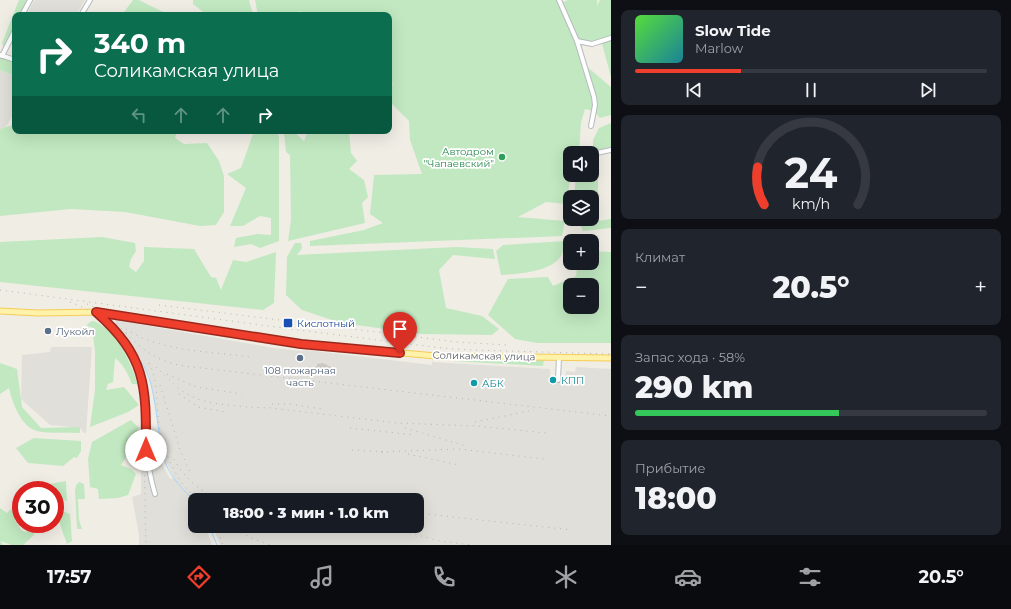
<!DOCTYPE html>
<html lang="ru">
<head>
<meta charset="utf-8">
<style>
	body { margin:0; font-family:Montserrat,sans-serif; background:#20242c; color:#f1f3f6; height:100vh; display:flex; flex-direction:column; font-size:15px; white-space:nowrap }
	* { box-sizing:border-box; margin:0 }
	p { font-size:13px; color:#9ea1a6 }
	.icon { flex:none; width:22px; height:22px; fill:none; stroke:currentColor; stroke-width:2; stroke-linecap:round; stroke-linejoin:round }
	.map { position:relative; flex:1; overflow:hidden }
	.drawer { display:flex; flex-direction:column; gap:10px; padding:10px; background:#0d0f14; width:400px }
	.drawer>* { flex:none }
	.hud { position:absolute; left:12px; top:12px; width:380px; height:122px; border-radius:8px; box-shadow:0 4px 16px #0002; background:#0b6e4f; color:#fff; overflow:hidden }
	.fabs { position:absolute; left:563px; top:146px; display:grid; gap:8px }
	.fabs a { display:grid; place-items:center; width:36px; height:36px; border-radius:8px; background:#171b24; box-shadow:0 4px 16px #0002; font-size:20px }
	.speed { position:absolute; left:12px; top:481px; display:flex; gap:8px; font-size:20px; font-weight:700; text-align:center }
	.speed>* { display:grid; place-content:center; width:52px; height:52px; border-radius:50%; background:#171b24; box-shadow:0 4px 16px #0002; line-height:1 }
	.speed .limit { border:6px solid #d22; background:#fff; color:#111 }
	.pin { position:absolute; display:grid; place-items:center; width:34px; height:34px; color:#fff; margin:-41px -17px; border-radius:50% 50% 50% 0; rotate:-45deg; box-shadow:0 0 4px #0007 }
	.pin .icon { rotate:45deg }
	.me { position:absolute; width:44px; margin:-22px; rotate:0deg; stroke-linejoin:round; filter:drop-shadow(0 0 3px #0008) }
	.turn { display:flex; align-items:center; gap:14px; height:84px; padding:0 16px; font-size:18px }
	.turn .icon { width:52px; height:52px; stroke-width:2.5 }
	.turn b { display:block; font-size:28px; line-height:34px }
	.lanes { display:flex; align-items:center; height:38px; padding:0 16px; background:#0003; justify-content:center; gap:20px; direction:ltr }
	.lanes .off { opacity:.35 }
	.big { font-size:30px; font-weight:800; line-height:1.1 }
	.drawer .tile { flex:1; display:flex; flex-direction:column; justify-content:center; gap:6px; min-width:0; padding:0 14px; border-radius:8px; background:#20242c }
	.drawer .dial { align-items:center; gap:0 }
	.dial svg { height:104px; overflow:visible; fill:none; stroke:#363941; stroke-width:7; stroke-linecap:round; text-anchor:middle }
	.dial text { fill:#f1f3f6; stroke:none }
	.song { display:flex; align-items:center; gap:12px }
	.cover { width:48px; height:48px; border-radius:6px; background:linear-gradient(135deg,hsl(110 70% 55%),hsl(190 70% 35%)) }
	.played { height:4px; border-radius:2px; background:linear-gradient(90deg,#ef3e2b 30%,#363941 30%) }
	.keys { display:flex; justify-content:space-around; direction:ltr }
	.heat { display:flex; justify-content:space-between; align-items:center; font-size:22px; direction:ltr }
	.charge { height:6px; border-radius:3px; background:linear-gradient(90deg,#34c759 58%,#363941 0) }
	.trip { position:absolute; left:188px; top:493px; width:236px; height:40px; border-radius:8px; background:#171b24; box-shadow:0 4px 16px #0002; font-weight:800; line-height:40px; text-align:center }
	.tabs { display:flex; height:64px; justify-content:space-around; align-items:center; background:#090b0e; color:#9ea1a6 }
	.tabs .icon { width:28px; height:28px }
	.tabs .active { color:#ef3e2b }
	.tabs b { font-size:18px; color:#f1f3f6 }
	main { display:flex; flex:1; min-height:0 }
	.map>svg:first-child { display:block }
	.industrial { fill:#e1dfd9 }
	.green { fill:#c1e8c1; fill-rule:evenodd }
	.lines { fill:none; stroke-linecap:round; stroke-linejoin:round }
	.stream { stroke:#a6d6ff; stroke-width:1 }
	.building { fill:#cbc8c2 }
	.minor-casing { stroke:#b7bbbf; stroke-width:6 }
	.major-casing { stroke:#f6cd57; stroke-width:7 }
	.minor { stroke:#fff; stroke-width:4 }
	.major { stroke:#fff3ab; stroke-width:5 }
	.rail { stroke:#b4b5b6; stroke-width:1; stroke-dasharray:1 5; stroke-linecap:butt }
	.route-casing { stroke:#9b281c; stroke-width:10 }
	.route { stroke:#ef3e2b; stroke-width:7 }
	.leisure-dot { fill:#2e9e5b; stroke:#fff; stroke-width:1.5 }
	.transit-dot { fill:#1a4fb4; stroke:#fff; stroke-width:1.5 }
	.service-dot { fill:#5c6f8a; stroke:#fff; stroke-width:1.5 }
	.culture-dot { fill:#0f9aa8; stroke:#fff; stroke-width:1.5 }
	.labels { text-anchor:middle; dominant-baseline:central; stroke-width:3.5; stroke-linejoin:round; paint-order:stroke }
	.leisure-label { font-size:10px; fill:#27864d; stroke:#fff; text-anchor:end }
	.transit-label { font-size:10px; fill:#164399; stroke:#fff; text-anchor:start }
	.service-label { font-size:10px; fill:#4e5e75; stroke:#fff; text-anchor:start }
	.street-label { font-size:10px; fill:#5d6166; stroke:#fff }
	.culture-label { font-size:10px; fill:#0d838f; stroke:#fff; text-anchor:start }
</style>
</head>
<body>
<main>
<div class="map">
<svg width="611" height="545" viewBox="0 0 611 545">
	<rect width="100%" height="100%" fill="#f0ede5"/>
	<g class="industrial">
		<path d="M34,0h51l-9,15h-49z"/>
		<path d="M0,70l15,6v36l-10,16 -5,1z"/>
		<path d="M115,318l5,3 154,27 28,3 4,-1 126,15v-3l118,7v9l15,2 1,-9 9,1 1,-5 35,2v176h-391l-7,-19h204v-26h-222v2l-1,-1 1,3v22h10l7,19h-73v-10l-7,-38 9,-3v-33h-3l4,-45h7l1,33 8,2 3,11 9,17 4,-1 -10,-21 -15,-82 -13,-22 -19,-25 -4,-3 3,-4 -2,-2z"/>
		<path d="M51,347h41l-6,86h-2l-4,-5 -30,-3 -29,-26 1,-44 28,-3z"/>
	</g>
	<g class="green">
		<path d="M19,0h9l-7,15h-6v12l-11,23 -2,-7z"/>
		<path d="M133,0h6l26,13 1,2h-44z"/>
		<path d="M193,0h56l4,15h-46l-14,-11z"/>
		<path d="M255,0h302l2,4 9,-4h29v6l3,-6h11v77l-10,-37 -20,4 5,22 25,21v28l-11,3 -6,-7 -9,-2 -4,13 -2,31h-9v22h1l-5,29 -20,-2 -28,15 47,4 -3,15 -252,10v-5l54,-11 19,-7 -13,-9 4,-39 48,-1 -12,-34 -1,-19 -20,-20v-16l5,-1 -5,-1v-68h-88l-1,-4 -10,4h-32z"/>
		<path d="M0,57l15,6v13l-15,-6z"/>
		<path d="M611,123v24l-18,4v-11l6,-12z"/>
		<path d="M13,125l2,6h3l4,3 3,-3h152l-2,7 9,6 23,-1 12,18 5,15v36l-8,13 -16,1 -75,-14 -54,-3 -71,7v-87z"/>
		<path d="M254,131h23l2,6v104l-19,7 -9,-4 -17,3 2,-9 21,-4 14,1v-17l-11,-2 -17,10h-13l16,-38 -19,-14 14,-6z"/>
		<path d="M308,131h41l2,22 6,8 -8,8 15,11 4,17 -6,6 3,20 -77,18 3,-21 -1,-65 -4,-3 -2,-19 10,-1 10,9z"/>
		<path d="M598,157v46l-6,-1v-5h-18l2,-22h16v-17z"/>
		<path d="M611,219v9l-28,3 -3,-7z"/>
		<path d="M102,237l33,6 1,8 -5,8 -2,8 7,5 8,-11v-14l50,2 17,28 5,1 5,12 12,-30 13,2 30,-10 -2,51 -11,7 -263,-28v-40z"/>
		<path d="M564,241c-1,4 0,11 -3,15 -10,16 -43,18 -60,19l-5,-24 7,-6z"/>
		<path d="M295,243h6l1,5 -5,7 159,-8 37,2 2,10 -42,-4 -14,15 7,38 36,8 17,13 -7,6 -70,-1 -81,-11 -39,-13 -16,-15 1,-38z"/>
		<path d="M592,251l19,1v91h-74l-22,-4 -27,-24 20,-36 40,-2 5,9 23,-10 2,-13h14zM570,285h22v22h-22z"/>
		<path d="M94,321c25,11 35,39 44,63h-6c-4,-10 -8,-19 -17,-26l-2,24 -5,2 -2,6 18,-3 15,18 -11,7 -38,15 5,-37v-38l-3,-25 -6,-1 4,-4z"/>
		<path d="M551,359v1h-7l-1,6 -90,-5z"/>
		<path d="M0,363l17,6 5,38 19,21 39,-1v6c-13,-1 -30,1 -43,-2 -16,-4 -25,-29 -28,-43l-9,6z"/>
		<path d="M131,420l8,8 -6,10 -5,16 -7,11 10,4 5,5 -8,21 -10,3 -19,1 -1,-10 -8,-2 -2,-28 4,-17z"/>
		<path d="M34,438l47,3v10l-4,7 -3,-1 -11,9 -35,-3 -12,-15z"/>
		<path d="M66,481l1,20 -7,-2 3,12 7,3 2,27 -5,3c-7,-18 -12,-35 -12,-54h-3l-2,-6z"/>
		<path d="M79,482l5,2 1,15h-7l1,21 3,9h-5l-2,-38 1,-6z"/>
		<path d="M0,508l7,5 5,-5 9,7 -6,5 6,10 4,2 7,-2 2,5 -11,10h-12l-10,-4 2,4h-3z"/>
	</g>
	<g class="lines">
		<g class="stream">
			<path d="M141,362c18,24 14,73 25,102 6,16 19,26 29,39"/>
			<path d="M209,526l8,19"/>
		</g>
	</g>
	<path class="building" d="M323,363l8,4v3l-15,-1 1,-5z"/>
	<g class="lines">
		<g class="minor-casing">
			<g id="minor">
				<path d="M559,0l18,41 17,56 1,8 -4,21"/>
				<path d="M22,15l8,-15"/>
				<path d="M81,15l9,-15"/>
				<path d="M577,41l15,3 19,-6"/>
				<path d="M0,55l15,5"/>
				<path d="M2,56l13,-26"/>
				<path d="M580,150l7,3"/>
				<path d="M592,154l19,-4"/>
				<path d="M96,312c12,11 25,22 33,36 21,32 16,68 18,104 1,15 4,28 8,42"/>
				<path d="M558,380l1,-23"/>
			</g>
		</g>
		<g class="major-casing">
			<path id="major" d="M0,311l38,2 64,-1 199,32 135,12 175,2"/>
		</g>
		<use href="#minor" class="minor"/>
		<use href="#major" class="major"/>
		<g class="rail">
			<path d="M0,290l298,40 144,18 32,2 137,4"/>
			<path d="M70,302c39,14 66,51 72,91 3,20 2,41 2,61 1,30 1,61 2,91"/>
			<path d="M87,304c17,6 30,19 42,33"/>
			<path d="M159,305l298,37 50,3"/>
			<path d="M126,329c35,23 83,22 124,28"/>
			<path d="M126,333c17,18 33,29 58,33l427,50"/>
			<path d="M149,363c9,19 7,31 9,51 2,31 16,66 40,86"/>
			<path d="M156,367l24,23 17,9 15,4 34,4 25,1 126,15 79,3 71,7"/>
			<path d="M167,374l29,13 46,7"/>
			<path d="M160,385l20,65 10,22"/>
			<path d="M179,394l19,13 28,5"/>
			<path d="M272,404h17l33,5"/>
			<path d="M475,422l59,-12"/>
			<path d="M350,428l65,7"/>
			<path d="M405,428l61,18"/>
			<path d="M352,450l34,2"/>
			<path d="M381,452l78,-3 85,10"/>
			<path d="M408,454l51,11"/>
			<path d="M174,459c10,19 26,32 45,41"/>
			<path d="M308,500h26"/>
			<path d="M417,513l155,17"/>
			<path d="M216,526l7,19"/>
			<path d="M231,526l18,11 21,8"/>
			<path d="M368,526l35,5 37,10 32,4"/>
		</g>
	</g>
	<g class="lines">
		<g class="route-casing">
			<path id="route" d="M146,450c0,-64 1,-93 -50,-138l205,32 99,9"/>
		</g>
		<use href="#route" class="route"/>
	</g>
	<circle class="leisure-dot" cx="502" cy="157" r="4"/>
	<rect class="transit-dot" x="283" y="318" width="10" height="10" rx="2"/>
	<g class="service-dot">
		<circle cx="48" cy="331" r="4"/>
		<circle cx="300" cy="358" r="4"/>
	</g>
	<g class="culture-dot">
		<circle cx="553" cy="380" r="4"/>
		<circle cx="474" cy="383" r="4"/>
	</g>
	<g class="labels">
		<g class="leisure-label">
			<text x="494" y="151">Автодром<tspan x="494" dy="12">"Чапаевский"</tspan></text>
		</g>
		<g class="transit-label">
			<text x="297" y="323">Кислотный</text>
		</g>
		<g class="service-label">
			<text x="56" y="331">Лукойл</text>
			<text x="300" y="370" text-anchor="middle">108 пожарная<tspan x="300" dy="12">часть</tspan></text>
		</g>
		<g class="street-label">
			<text transform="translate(484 356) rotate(1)">Соликамская улица</text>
		</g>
		<g class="culture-label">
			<text x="561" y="380">КПП</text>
			<text x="482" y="383">АБК</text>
		</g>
	</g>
</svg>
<div class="fabs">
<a><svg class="icon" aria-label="sound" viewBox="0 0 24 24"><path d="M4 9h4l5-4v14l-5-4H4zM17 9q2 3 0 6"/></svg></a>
<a><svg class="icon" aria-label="layers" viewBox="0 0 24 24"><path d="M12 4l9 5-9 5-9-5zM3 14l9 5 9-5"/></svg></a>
<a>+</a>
<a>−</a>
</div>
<div class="speed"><div class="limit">30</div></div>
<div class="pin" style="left:400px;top:353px;background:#d93025"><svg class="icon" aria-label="arrive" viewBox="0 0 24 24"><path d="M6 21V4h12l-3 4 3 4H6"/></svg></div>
<svg class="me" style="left:146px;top:450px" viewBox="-20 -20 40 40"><circle r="19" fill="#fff"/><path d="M0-13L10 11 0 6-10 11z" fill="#ef3e2b"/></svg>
<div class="trip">18:00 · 3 мин · 1.0 km</div>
<div class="hud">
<div class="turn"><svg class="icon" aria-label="right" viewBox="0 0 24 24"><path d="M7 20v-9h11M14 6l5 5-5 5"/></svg><div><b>340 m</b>Соликамская улица</div></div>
<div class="lanes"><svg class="icon off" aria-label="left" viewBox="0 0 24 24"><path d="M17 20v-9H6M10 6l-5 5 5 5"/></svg><svg class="icon off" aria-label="ahead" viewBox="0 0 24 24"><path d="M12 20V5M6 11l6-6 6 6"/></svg><svg class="icon off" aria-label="ahead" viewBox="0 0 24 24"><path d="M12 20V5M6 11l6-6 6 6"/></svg><svg class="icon" aria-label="right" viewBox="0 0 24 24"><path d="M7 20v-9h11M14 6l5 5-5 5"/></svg></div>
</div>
</div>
<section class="drawer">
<div class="tile">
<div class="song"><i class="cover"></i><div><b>Slow Tide</b><p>Marlow</p></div></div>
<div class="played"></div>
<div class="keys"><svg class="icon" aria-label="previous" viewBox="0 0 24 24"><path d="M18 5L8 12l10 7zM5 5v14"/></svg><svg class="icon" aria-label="pause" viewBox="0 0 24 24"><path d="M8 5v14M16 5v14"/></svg><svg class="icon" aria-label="next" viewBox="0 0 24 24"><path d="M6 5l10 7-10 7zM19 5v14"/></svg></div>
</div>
<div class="tile dial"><svg viewBox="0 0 100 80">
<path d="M14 69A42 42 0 1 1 86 69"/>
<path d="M14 69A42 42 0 0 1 9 40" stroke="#ef3e2b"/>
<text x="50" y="56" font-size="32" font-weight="700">24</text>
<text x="50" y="72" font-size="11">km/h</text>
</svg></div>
<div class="tile"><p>Климат</p>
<div class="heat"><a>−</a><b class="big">20.5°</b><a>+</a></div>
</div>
<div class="tile"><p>Запас хода · 58%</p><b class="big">290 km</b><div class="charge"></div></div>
<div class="tile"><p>Прибытие</p><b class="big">18:00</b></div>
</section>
</main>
<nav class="tabs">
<b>17:57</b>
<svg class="icon active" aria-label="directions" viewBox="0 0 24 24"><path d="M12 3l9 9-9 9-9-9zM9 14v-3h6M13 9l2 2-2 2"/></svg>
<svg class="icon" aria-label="music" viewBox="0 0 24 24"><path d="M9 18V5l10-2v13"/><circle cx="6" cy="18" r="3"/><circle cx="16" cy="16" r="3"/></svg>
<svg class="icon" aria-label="phone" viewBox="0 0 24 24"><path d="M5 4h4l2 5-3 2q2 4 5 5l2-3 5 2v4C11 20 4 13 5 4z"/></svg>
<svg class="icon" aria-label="climate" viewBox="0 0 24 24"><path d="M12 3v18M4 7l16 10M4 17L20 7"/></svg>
<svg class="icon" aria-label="car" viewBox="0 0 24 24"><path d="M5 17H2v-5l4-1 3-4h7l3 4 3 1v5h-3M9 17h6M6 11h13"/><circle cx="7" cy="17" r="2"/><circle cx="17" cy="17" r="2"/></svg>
<svg class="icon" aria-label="filters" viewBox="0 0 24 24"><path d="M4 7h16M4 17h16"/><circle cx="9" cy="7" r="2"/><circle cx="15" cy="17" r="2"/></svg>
<b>20.5°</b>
</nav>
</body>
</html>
